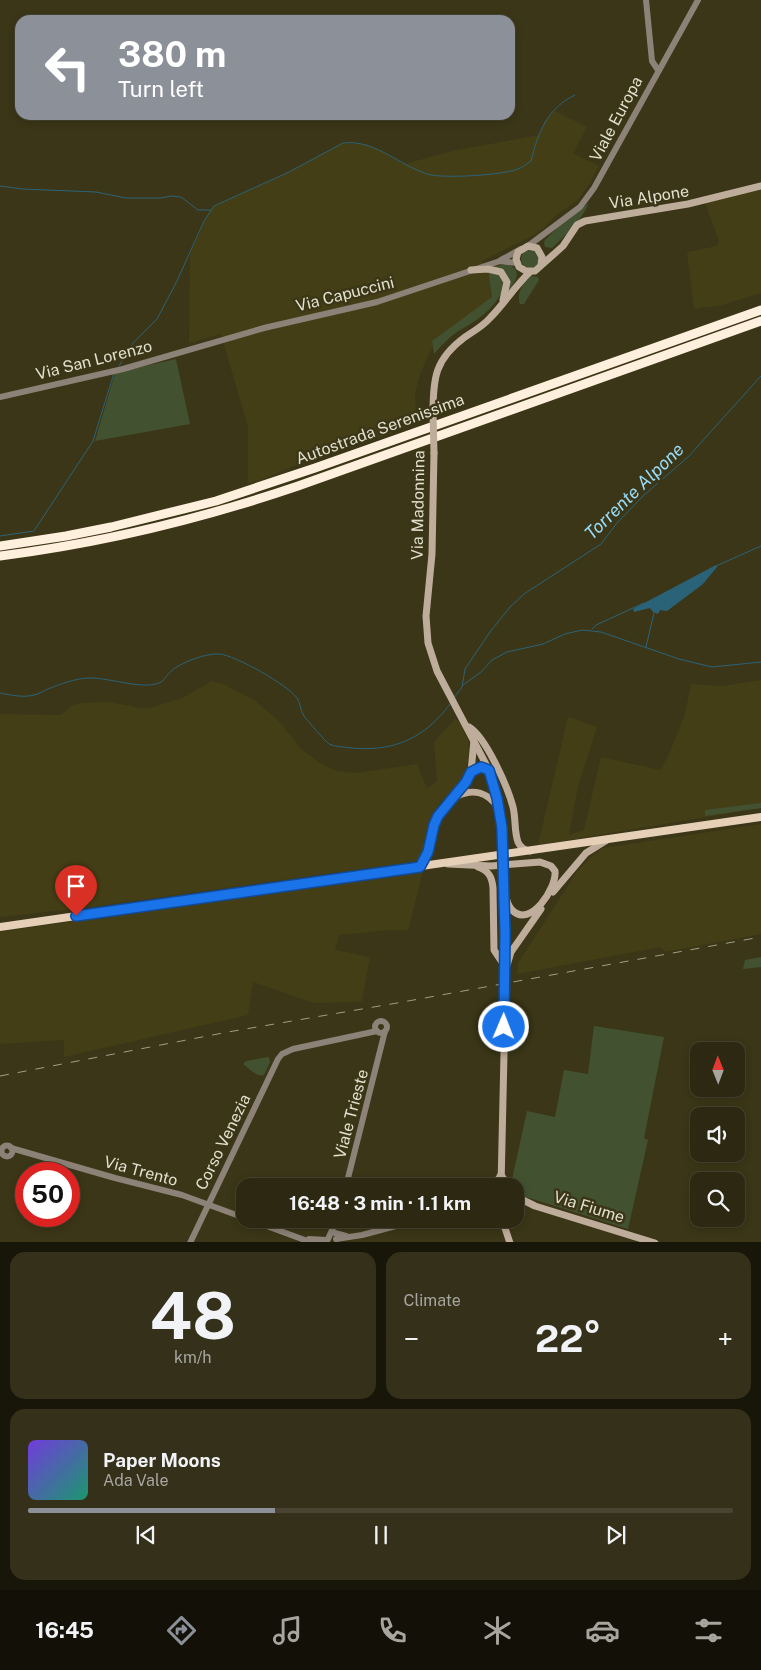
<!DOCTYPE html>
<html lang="en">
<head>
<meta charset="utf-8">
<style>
	body { margin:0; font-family:"Public Sans",sans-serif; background:#34301a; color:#f1f3f6; height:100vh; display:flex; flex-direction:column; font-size:19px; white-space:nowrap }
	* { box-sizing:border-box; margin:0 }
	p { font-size:16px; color:#a6a69f }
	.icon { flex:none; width:28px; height:28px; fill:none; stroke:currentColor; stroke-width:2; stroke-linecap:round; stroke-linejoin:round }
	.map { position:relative; height:1242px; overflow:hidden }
	.drawer { display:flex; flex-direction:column; gap:10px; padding:10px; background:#181609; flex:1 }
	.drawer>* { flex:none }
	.guide { position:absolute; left:15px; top:15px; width:500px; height:105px; border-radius:15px; box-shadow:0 2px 8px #0003,0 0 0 1px #484431; background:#8c9099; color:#fff; overflow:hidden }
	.needle { width:32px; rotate:359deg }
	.controls { position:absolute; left:690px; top:1042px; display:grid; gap:10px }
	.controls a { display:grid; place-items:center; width:55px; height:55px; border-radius:10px; background:#2c2811; box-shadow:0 2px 8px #0003,0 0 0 1px #484431; font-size:25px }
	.speed { position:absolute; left:15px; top:1162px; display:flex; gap:10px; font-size:25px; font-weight:700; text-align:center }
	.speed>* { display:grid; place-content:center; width:65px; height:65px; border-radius:50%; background:#2c2811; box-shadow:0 2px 8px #0003,0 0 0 1px #484431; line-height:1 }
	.speed .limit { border:8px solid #d22; background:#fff; color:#111 }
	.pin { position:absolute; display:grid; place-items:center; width:42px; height:42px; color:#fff; margin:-51px -21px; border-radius:50% 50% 50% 0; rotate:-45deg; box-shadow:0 0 5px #0007 }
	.pin .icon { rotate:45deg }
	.me { position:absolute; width:55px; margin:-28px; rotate:1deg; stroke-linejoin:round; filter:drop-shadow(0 0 4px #0008) }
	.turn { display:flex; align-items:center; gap:18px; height:105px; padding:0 20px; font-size:22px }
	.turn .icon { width:65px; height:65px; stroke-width:2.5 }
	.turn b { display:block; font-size:35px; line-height:42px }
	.big { font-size:38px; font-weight:700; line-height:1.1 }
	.drawer .widget { flex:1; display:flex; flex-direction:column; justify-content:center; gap:8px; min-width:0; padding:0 18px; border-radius:15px; background:#34301a }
	.drawer .dial { align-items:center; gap:0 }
	.dial b { font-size:65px; line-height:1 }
	.song { display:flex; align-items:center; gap:15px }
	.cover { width:60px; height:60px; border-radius:8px; background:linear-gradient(135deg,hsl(260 70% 55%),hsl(160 70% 35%)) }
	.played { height:5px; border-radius:2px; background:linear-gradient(90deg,#8c9099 35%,#484431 35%) }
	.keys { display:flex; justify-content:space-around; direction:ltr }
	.heat { display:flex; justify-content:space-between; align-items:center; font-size:28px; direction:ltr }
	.drawer .tiles { flex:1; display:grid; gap:10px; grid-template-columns:1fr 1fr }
	.widget:last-child { grid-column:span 2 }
	.trip { position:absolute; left:236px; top:1178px; width:288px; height:50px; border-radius:15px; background:#2c2811; box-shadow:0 2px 8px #0003,0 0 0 1px #484431; font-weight:700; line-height:50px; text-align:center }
	.tabs { display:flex; height:80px; justify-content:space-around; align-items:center; background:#121007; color:#a6a69f }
	.tabs .icon { width:35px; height:35px }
	.tabs .on { color:#8c9099 }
	.tabs b { font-size:22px; color:#f1f3f6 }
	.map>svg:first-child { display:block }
	.built { fill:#443e16 }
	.green { fill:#425230 }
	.water { fill:#2a6378 }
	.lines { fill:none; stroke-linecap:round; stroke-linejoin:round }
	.stream { stroke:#2a6378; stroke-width:1 }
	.tertiary { stroke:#8d8277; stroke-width:6 }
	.secondary { stroke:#bfad9b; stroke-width:7 }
	.primary { stroke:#e5cfb6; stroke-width:8 }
	.motorway { stroke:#ffefdd; stroke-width:9 }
	.rail { stroke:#a19e86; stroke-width:1; stroke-dasharray:9 9; stroke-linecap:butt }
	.secondary-bridge { stroke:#bfad9b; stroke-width:7 }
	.route-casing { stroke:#114b97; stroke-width:12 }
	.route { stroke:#1a73e8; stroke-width:9 }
	.labels { text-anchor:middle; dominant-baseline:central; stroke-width:5; stroke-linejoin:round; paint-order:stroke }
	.street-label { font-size:16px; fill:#e1dfcd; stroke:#3b3617 }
	.water-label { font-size:18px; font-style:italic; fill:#98dbf7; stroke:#3b3617 }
</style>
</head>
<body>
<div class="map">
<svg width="761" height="1243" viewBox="0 0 761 1243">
	<rect width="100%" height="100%" fill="#3b3617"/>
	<g class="built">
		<path d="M555,111l32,16 -14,26 26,13 -9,17 -12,17 -22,15 -11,12 -11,8 -52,26 6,9 4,27 -60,44v7l-12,26 -5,19 1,22 -1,6 -14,9 -54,19 -49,15 -34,15 -16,4v-56l-27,-93 -32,9 1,-89 20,-44 10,-7 69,-31 54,-29 22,1 17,7 23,13 47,-13 88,-16 4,-13z"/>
		<path d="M761,186v107l-39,12 -28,4 -7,-57 30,-6 2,-5 -14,-38z"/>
		<path d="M761,680v128l-223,37 30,-128 29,10 -19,59 -9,49 15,-5 17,-73 59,13 8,-14 11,-26 6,-16 6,-30 31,2z"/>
		<path d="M212,681l13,4 29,15 25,21 22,28 19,14 16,8 20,2 61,-9 10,24 10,-7 -3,-39 21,-23 5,4 8,18 1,14 -3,18 -10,14 -17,17 -10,18 -7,33 -4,6 -334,47 -84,9v-203l61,1 10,-9 9,-3 29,-1 32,6h9l32,-10z"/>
		<path d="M761,824v110l-96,18 -4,-5 -144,27 1,-11 58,-90 16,-17 11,-8z"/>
		<path d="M423,871l-15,59h-20l-49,5 -4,15 35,7 -8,44 -9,1 -40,1 -60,-21 -5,33 -184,42v-17l-64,4v-112z"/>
	</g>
	<g class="green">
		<path d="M589,203c-8,18 -22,31 -37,45l-7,-1 -1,-4 1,-3 17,-17z"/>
		<circle cx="530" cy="259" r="9"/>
		<path d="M505,264l7,2c10,8 2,17 -4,26v-13l-16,-12z"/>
		<path d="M488,270l13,6 4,8c-8,23 -25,35 -45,46 -10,6 -18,15 -26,24l-2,-13 60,-44z"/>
		<path d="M532,276l6,1 1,3 -15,24h-4c-4,-11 3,-22 12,-28z"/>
		<path d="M176,359l14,65 -95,17 20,-68z"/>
		<path d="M761,803v5l-56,8v-6z"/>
		<path d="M761,957v10l-18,2 2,-9z"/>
		<path d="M594,1026l70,11 -20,101 4,2 -20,89 -102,-32 -6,-3 -5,-8 -4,-2 16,-73 28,6 9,-47 24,4z"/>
		<path d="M269,1057l1,5 -6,13c-8,2 -14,-6 -21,-11l3,-3z"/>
	</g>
	<path class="water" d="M716,565l1,2 -14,17 -36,27 -7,-1 -2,4 -5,-2 -3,-4 -16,4 -1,-3z"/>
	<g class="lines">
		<g class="stream">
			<path d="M0,186l22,3 74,3 30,6h35l10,-2 10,1 17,13h12"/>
			<path d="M119,366l14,-23 24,-24 20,-38 27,-60 10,-15 75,-34 54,-29c31,-4 56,22 84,31 15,5 77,1 91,-5 5,-2 9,-5 13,-8 7,-28 16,-53 44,-66"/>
			<path d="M0,536l34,-5 59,-90 21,-68"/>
			<path d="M716,566l45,-20"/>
			<path d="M592,629l4,-4 48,-22"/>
			<path d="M646,647l8,-34"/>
			<path d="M463,685l18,-13 11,-12 15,-8 36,-8 22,-10 17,-4 19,2 78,27 33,8 49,-5"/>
			<path d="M0,693c11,2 23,5 34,2 5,-1 9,-4 14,-6 12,-5 26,-10 40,-11 20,-1 53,12 71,5 6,-3 7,-7 11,-11 9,-9 36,-19 49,-18 16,1 69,31 78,44 4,6 3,12 7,18 2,3 22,26 25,28 6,3 16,3 23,4 42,4 73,-10 98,-44"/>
			<path d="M454,698l8,-11 3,-18 25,-37 20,-25 14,-13 77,-50 16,-21 26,-27 45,-39 73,-81"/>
		</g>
		<g class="tertiary">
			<path d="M646,0l6,61 6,9"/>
			<path d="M528,246l52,-39 14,-19 104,-188"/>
			<path d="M501,260l20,-11"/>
			<path d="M0,397l123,-28 141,-41 113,-26 123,-41 17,2"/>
			<circle cx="381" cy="1027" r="6"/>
			<circle cx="7" cy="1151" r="5.5"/>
			<path d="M11,1148l104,30 67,17 131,48"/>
			<path d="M346,1186l39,-155"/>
			<path d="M335,1233l11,3"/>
			<path d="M309,1239l18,1"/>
			<path d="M328,1239l9,-20"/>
			<path d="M336,1239l26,-4 60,-16"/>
			<path d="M190,1243l88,-184 4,-5 11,-5 84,-18"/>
		</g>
		<g class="secondary">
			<path d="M541,265l1,-8 -5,-9 -9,-2 -10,6 -2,7 3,8 7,4h9l28,-25 14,-21 8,-4 103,-17 73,-18"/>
			<path d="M471,270l17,-1 13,3 6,10 -4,18"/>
			<path d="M433,413c0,-35 2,-54 32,-76 9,-6 18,-11 25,-19 14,-14 25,-32 40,-46"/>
			<path d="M434,453l-2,101 -6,62 2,27 9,28 52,99 8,28 5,29"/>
			<path d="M469,727c17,10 39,61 44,80 3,12 1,24 5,35 2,5 6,8 12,9"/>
			<path d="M457,796c17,-8 30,-4 42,12"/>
			<path d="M448,864l43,2 49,-4 11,4 4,5c2,17 -25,58 -43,39 -6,-6 -7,-18 -9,-26"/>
			<path d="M420,867l8,-15 6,-27 4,-9 28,-33 5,-11 3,-32"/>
			<path d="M478,867c11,4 14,10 15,21l1,62 10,15"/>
			<path d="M553,892l33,-39 21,-13"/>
			<path d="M504,964v-66"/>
			<path d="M504,975l7,-23 30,-43"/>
			<path d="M501,1175l8,11"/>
			<path d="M494,1186l7,-11"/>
			<path d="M501,1186l4,-176"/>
			<path d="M515,1199l8,1 12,6 120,37"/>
			<path d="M502,1219l8,24"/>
		</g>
		<path class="primary" d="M0,927l761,-110"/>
		<g class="motorway">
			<path d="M0,546l66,-10 45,-9 105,-26 99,-33 446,-158"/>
			<path d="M0,556c102,-13 201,-37 298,-70l463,-165"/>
		</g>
		<path class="rail" d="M0,1076l228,-44 169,-29 364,-66"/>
		<g class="secondary-bridge">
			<path d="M433,413l1,40"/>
			<path d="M502,827l1,50"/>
			<path d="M504,978l1,32"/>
		</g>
	</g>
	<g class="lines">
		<g class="route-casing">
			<path id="route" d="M76,916l344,-49 8,-15 6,-27 4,-9 28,-34 5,-10 10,-5 8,3 8,28 5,30 3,105 -1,94"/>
		</g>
		<use href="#route" class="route"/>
	</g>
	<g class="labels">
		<g class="street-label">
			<text transform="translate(616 119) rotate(-62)">Viale Europa</text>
			<text transform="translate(649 197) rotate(-9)">Via Alpone</text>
			<text transform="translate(345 294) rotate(-14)">Via Capuccini</text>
			<text transform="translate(94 360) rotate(-14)">Via San Lorenzo</text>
			<text transform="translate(380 429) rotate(-20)">Autostrada Serenissima</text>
			<text transform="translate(418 505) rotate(-89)">Via Madonnina</text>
			<text transform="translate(351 1114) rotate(-75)">Viale Trieste</text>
			<text transform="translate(223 1142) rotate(-64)">Corso Venezia</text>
			<text transform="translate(141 1171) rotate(15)">Via Trento</text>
			<text transform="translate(589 1207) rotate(17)">Via Fiume</text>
		</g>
		<g class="water-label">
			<text transform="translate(634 491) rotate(-44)">Torrente Alpone</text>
		</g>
	</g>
</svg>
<div class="controls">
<a><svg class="needle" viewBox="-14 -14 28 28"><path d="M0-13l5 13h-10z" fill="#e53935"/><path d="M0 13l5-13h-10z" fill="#a6a69f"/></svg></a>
<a><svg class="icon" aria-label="sound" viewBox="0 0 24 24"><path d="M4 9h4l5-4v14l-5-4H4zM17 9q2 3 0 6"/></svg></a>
<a><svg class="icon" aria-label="search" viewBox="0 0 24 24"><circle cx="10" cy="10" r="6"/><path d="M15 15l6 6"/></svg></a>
</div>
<div class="speed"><div class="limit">50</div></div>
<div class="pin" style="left:76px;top:916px;background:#d93025"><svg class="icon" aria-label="arrive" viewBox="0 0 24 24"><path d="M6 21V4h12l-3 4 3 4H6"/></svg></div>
<svg class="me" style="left:504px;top:1027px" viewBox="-20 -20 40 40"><circle r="17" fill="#1a73e8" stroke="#fff" stroke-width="3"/><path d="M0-11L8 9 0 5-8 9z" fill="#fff"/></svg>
<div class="trip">16:48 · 3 min · 1.1 km</div>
<div class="guide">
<div class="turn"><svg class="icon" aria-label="left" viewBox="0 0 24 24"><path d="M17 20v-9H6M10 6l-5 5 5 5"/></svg><div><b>380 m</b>Turn left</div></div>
</div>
</div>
<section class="drawer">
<div class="tiles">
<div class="widget dial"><b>48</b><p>km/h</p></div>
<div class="widget"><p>Climate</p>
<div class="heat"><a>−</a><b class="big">22°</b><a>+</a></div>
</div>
<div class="widget">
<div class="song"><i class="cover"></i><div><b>Paper Moons</b><p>Ada Vale</p></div></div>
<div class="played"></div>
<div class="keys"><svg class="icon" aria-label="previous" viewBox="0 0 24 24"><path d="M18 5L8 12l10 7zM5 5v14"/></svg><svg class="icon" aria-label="pause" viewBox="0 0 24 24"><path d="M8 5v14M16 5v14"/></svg><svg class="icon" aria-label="next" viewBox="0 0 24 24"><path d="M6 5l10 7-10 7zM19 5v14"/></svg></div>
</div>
</div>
</section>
<nav class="tabs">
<b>16:45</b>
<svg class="icon on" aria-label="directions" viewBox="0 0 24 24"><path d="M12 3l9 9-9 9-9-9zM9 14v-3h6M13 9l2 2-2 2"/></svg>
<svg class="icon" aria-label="music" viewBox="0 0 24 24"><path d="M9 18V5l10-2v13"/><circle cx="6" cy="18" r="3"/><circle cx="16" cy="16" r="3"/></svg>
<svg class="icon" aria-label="phone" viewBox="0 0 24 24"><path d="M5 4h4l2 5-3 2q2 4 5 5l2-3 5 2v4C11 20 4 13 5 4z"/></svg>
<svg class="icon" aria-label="climate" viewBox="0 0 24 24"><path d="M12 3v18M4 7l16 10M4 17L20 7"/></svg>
<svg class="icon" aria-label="car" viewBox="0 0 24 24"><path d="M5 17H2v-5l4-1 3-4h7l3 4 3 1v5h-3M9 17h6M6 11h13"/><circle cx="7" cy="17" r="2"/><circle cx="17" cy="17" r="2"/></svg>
<svg class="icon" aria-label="filters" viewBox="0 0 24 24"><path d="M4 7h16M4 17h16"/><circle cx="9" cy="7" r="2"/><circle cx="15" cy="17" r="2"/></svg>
</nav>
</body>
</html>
